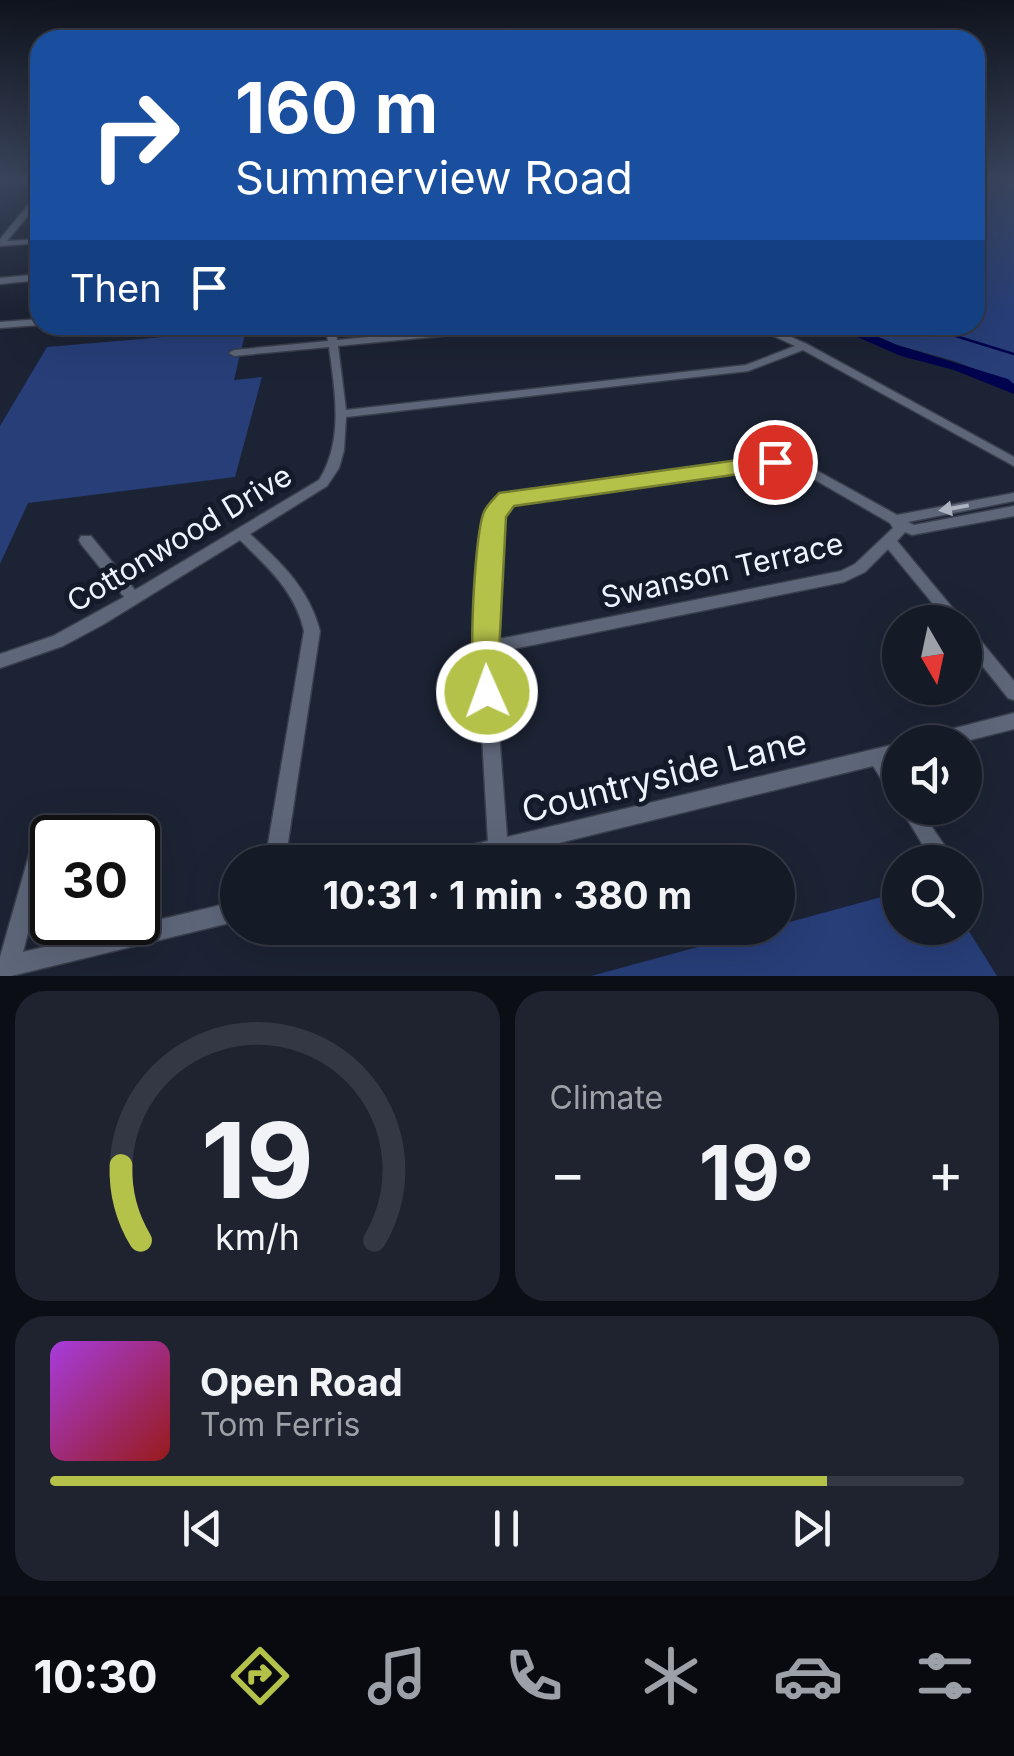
<!DOCTYPE html>
<html lang="en">
<head>
<meta charset="utf-8">
<style>
	body { margin:0; font-family:Inter,sans-serif; background:#1e232f; color:#f1f3f6; height:100vh; display:flex; flex-direction:column; font-size:38px; white-space:nowrap }
	* { box-sizing:border-box; margin:0 }
	p { font-size:32px; color:#9da1a7 }
	.icon { flex:none; width:55px; height:55px; fill:none; stroke:currentColor; stroke-width:2; stroke-linecap:round; stroke-linejoin:round }
	.map { position:relative; height:976px; overflow:hidden }
	.panel { display:flex; flex-direction:column; gap:15px; padding:15px; background:#0c0e15; flex:1 }
	.panel>* { flex:none }
	.top-card { position:absolute; left:30px; top:30px; width:955px; height:305px; border-radius:30px; box-shadow:0 10px 40px #0002,0 0 0 2px #343844; background:#1a4fa0; color:#fff; overflow:hidden }
	.needle { width:65px; rotate:171deg }
	.tools { position:absolute; left:882px; top:605px; display:grid; gap:20px }
	.tools a { display:grid; place-items:center; width:100px; height:100px; border-radius:50%; background:#151a27; box-shadow:0 10px 40px #0002,0 0 0 2px #343844; font-size:50px }
	.speed { position:absolute; left:30px; top:815px; display:flex; gap:20px; font-size:50px; font-weight:700; text-align:center }
	.speed>* { display:grid; place-content:center; width:130px; height:130px; border-radius:50%; background:#151a27; box-shadow:0 10px 40px #0002,0 0 0 2px #343844; line-height:1 }
	.speed .limit { border:5px solid #111; border-radius:15px; background:#fff; color:#111 }
	.pin { position:absolute; display:grid; place-items:center; width:85px; height:85px; color:#fff; margin:-42px; border:5px solid #fff; border-radius:50%; box-shadow:0 2px 10px #0007 }
	.me { position:absolute; width:110px; margin:-55px; rotate:358deg; stroke-linejoin:round; filter:drop-shadow(0 0 8px #0008) }
	.turn { display:flex; align-items:center; gap:35px; height:210px; padding:0 40px; font-size:45px }
	.turn .icon { width:130px; height:130px; stroke-width:2.5 }
	.turn b { display:block; font-size:70px; line-height:85px }
	.then { display:flex; align-items:center; height:95px; padding:0 40px; background:#0003; gap:20px; font-size:38px }
	.big { font-size:75px; font-weight:700; line-height:1.1 }
	.panel .tile { flex:1; display:flex; flex-direction:column; justify-content:center; gap:15px; min-width:0; padding:0 35px; border-radius:30px; background:#1e232f }
	.panel .dial { align-items:center; gap:0 }
	.dial svg { height:260px; overflow:visible; fill:none; stroke:#343844; stroke-width:7; stroke-linecap:round; text-anchor:middle }
	.dial text { fill:#f1f3f6; stroke:none }
	.song { display:flex; align-items:center; gap:30px }
	.cover { width:120px; height:120px; border-radius:15px; background:linear-gradient(135deg,hsl(280 70% 55%),hsl(0 70% 35%)) }
	.played { height:10px; border-radius:5px; background:linear-gradient(90deg,#b5c24a 85%,#343844 85%) }
	.keys { display:flex; justify-content:space-around; direction:ltr }
	.heat { display:flex; justify-content:space-between; align-items:center; font-size:55px; direction:ltr }
	.panel .tiles { flex:1; display:grid; gap:15px; grid-template-columns:1fr 1fr }
	.tile:last-child { grid-column:span 2 }
	.trip { position:absolute; left:220px; top:845px; width:575px; height:100px; border-radius:50px; background:#151a27; box-shadow:0 10px 40px #0002,0 0 0 2px #343844; font-weight:700; line-height:100px; text-align:center }
	.tabs { display:flex; height:160px; justify-content:space-around; align-items:center; background:#080a10; color:#9da1a7 }
	.tabs .icon { width:70px; height:70px }
	.tabs .selected { color:#b5c24a }
	.tabs b { font-size:45px; color:#f1f3f6 }
	.map>svg:first-child { display:block }
	.green { fill:#273e78 }
	.water { fill:#01034e }
	.lines { fill:none; stroke-linecap:round; stroke-linejoin:round }
	.stream { stroke:#01034e; stroke-width:2.5 }
	.minor-casing { stroke:#393f4d; stroke-width:3 }
	.minor { fill:#5e677a; fill-rule:evenodd }
	.oneway { fill:#adb5c3 }
	.route { fill:#b5c24a; stroke:#767e30; stroke-width:2.5 }
	.labels { text-anchor:middle; dominant-baseline:central; stroke-width:10; stroke-linejoin:round; paint-order:stroke }
	.street-label { font-size:30px; fill:#eef4ff; stroke:#131a2a }
	.near-street-label { font-size:35px; fill:#eef4ff; stroke:#131a2a }
</style>
</head>
<body>
<div class="map">
<svg width="1014" height="976" viewBox="0 0 1014 976">
	<rect width="100%" height="100%" fill="#1c2334"/>
	<g class="green">
		<path d="M975,178h39v206l-60,-23 -57,-16 -46,-20h124z"/>
		<path d="M246,330l-12,50 28,-3 -27,100 -207,26 -28,61v-138l47,-79z"/>
		<path d="M900,892v36l65,-3 32,51h-406z"/>
	</g>
	<path class="water" d="M830,325h21l46,20 111,34 6,5v10l-60,-24 -53,-14z"/>
	<g class="lines">
		<path class="stream" d="M920,325l94,29"/>
		<g class="minor-casing">
			<g id="minor">
				<path d="M37,194h3v7l-33,40 33,-2v4l-40,3v-7z"/>
				<path d="M40,274v6l-40,4v-6z"/>
				<path d="M40,319v6l-40,3v-6z"/>
				<path d="M325,325h10l2,15 157,-15h34l-5,3 -185,18 8,64 400,-45 49,-19 -44,-21h13l43,19 207,113v9l-211,-116 -55,21 -402,46 -2,33 -5,18 -12,18 -77,48c31,29 59,54 70,97l-35,231h-20l39,-231c-9,-40 -36,-63 -64,-91l-136,84 -41,22 -63,22v-14l53,-18 71,-39 -43,-53 -2,-4 2,-4h10l44,54 184,-110c25,-40 16,-89 10,-133l-95,9 -5,-3 5,-3 94,-9z"/>
				<path d="M775,458l30,6 92,51 117,-22v8l-106,21 6,3 100,-19v10l-102,19 -7,-3 -8,9 64,77 2,4h-15l-60,-73 -23,23 -21,10 -351,71 14,184 393,-94v16l-9,3 9,14v26l-6,-3 -21,-33 -392,96h-48l3,-7 7,-3 45,-11 -11,-193 10,-133 16,-19zM775,466l23,4 92,53 3,5 -38,36 -14,7 -347,69 6,-124 11,-13z"/>
				<path d="M965,627l5,1 44,53v19l-6,-2 -43,-54z"/>
				<path d="M1014,713v16l-52,13h-39l3,-6 6,-2z"/>
				<path d="M900,807l19,1 32,47 3,7h-21z"/>
				<path d="M46,818l7,2 2,7 -32,125 215,-51v20l-227,55h-11v-19l37,-130 2,-7z"/>
			</g>
		</g>
		<use href="#minor" class="minor"/>
	</g>
	<defs><path id="oneway-solid" d="M-6-.8H1V-3.2L6.5 0L1 3.2V.8H-6Z" transform="scale(2.5)"/></defs>
	<use class="oneway" href="#oneway-solid" transform="translate(954 508) rotate(170)"/>
	<linearGradient id="sky" x2="0" y2="1"><stop stop-color="#0f131d"/><stop offset="0.57" stop-color="#3a455c"/><stop offset="1" stop-color="#3a455c" stop-opacity="0"/></linearGradient>
	<rect width="1014" height="314" fill="url(#sky)"/>
	<path class="route" d="M775,455l7,2 4,5 -4,6 -268,38 -8,11 -7,136 3,39 -4,10 -11,4 -10,-4c-10,-21 -3,-168 7,-190 3,-7 10,-13 15,-19z"/>
	<g class="labels">
		<g class="street-label">
			<text transform="translate(179 538) rotate(-31)">Cottonwood Drive</text>
			<text transform="translate(722 570) rotate(-13)">Swanson Terrace</text>
		</g>
		<g class="near-street-label">
			<text transform="translate(664 775) rotate(-14)">Countryside Lane</text>
		</g>
	</g>
</svg>
<div class="tools">
<a><svg class="needle" viewBox="-14 -14 28 28"><path d="M0-13l5 13h-10z" fill="#e53935"/><path d="M0 13l5-13h-10z" fill="#9da1a7"/></svg></a>
<a><svg class="icon" aria-label="sound" viewBox="0 0 24 24"><path d="M4 9h4l5-4v14l-5-4H4zM17 9q2 3 0 6"/></svg></a>
<a><svg class="icon" aria-label="search" viewBox="0 0 24 24"><circle cx="10" cy="10" r="6"/><path d="M15 15l6 6"/></svg></a>
</div>
<div class="speed"><div class="limit">30</div></div>
<div class="pin" style="left:775px;top:462px;background:#d93025"><svg class="icon" aria-label="arrive" viewBox="0 0 24 24"><path d="M6 21V4h12l-3 4 3 4H6"/></svg></div>
<svg class="me" style="left:487px;top:692px" viewBox="-20 -20 40 40"><circle r="17" fill="#b5c24a" stroke="#fff" stroke-width="3"/><path d="M0-11L8 9 0 5-8 9z" fill="#fff"/></svg>
<div class="trip">10:31 · 1 min · 380 m</div>
<div class="top-card">
<div class="turn"><svg class="icon" aria-label="right" viewBox="0 0 24 24"><path d="M7 20v-9h11M14 6l5 5-5 5"/></svg><div><b>160 m</b>Summerview Road</div></div>
<div class="then">Then<svg class="icon" aria-label="arrive" viewBox="0 0 24 24"><path d="M6 21V4h12l-3 4 3 4H6"/></svg></div>
</div>
</div>
<section class="panel">
<div class="tiles">
<div class="tile dial"><svg viewBox="0 0 100 80">
<path d="M14 69A42 42 0 1 1 86 69"/>
<path d="M14 69A42 42 0 0 1 8 46" stroke="#b5c24a"/>
<text x="50" y="56" font-size="32" font-weight="700">19</text>
<text x="50" y="72" font-size="11">km/h</text>
</svg></div>
<div class="tile"><p>Climate</p>
<div class="heat"><a>−</a><b class="big">19°</b><a>+</a></div>
</div>
<div class="tile">
<div class="song"><i class="cover"></i><div><b>Open Road</b><p>Tom Ferris</p></div></div>
<div class="played"></div>
<div class="keys"><svg class="icon" aria-label="previous" viewBox="0 0 24 24"><path d="M18 5L8 12l10 7zM5 5v14"/></svg><svg class="icon" aria-label="pause" viewBox="0 0 24 24"><path d="M8 5v14M16 5v14"/></svg><svg class="icon" aria-label="next" viewBox="0 0 24 24"><path d="M6 5l10 7-10 7zM19 5v14"/></svg></div>
</div>
</div>
</section>
<nav class="tabs">
<b>10:30</b>
<svg class="icon selected" aria-label="directions" viewBox="0 0 24 24"><path d="M12 3l9 9-9 9-9-9zM9 14v-3h6M13 9l2 2-2 2"/></svg>
<svg class="icon" aria-label="music" viewBox="0 0 24 24"><path d="M9 18V5l10-2v13"/><circle cx="6" cy="18" r="3"/><circle cx="16" cy="16" r="3"/></svg>
<svg class="icon" aria-label="phone" viewBox="0 0 24 24"><path d="M5 4h4l2 5-3 2q2 4 5 5l2-3 5 2v4C11 20 4 13 5 4z"/></svg>
<svg class="icon" aria-label="climate" viewBox="0 0 24 24"><path d="M12 3v18M4 7l16 10M4 17L20 7"/></svg>
<svg class="icon" aria-label="car" viewBox="0 0 24 24"><path d="M5 17H2v-5l4-1 3-4h7l3 4 3 1v5h-3M9 17h6M6 11h13"/><circle cx="7" cy="17" r="2"/><circle cx="17" cy="17" r="2"/></svg>
<svg class="icon" aria-label="filters" viewBox="0 0 24 24"><path d="M4 7h16M4 17h16"/><circle cx="9" cy="7" r="2"/><circle cx="15" cy="17" r="2"/></svg>
</nav>
</body>
</html>
